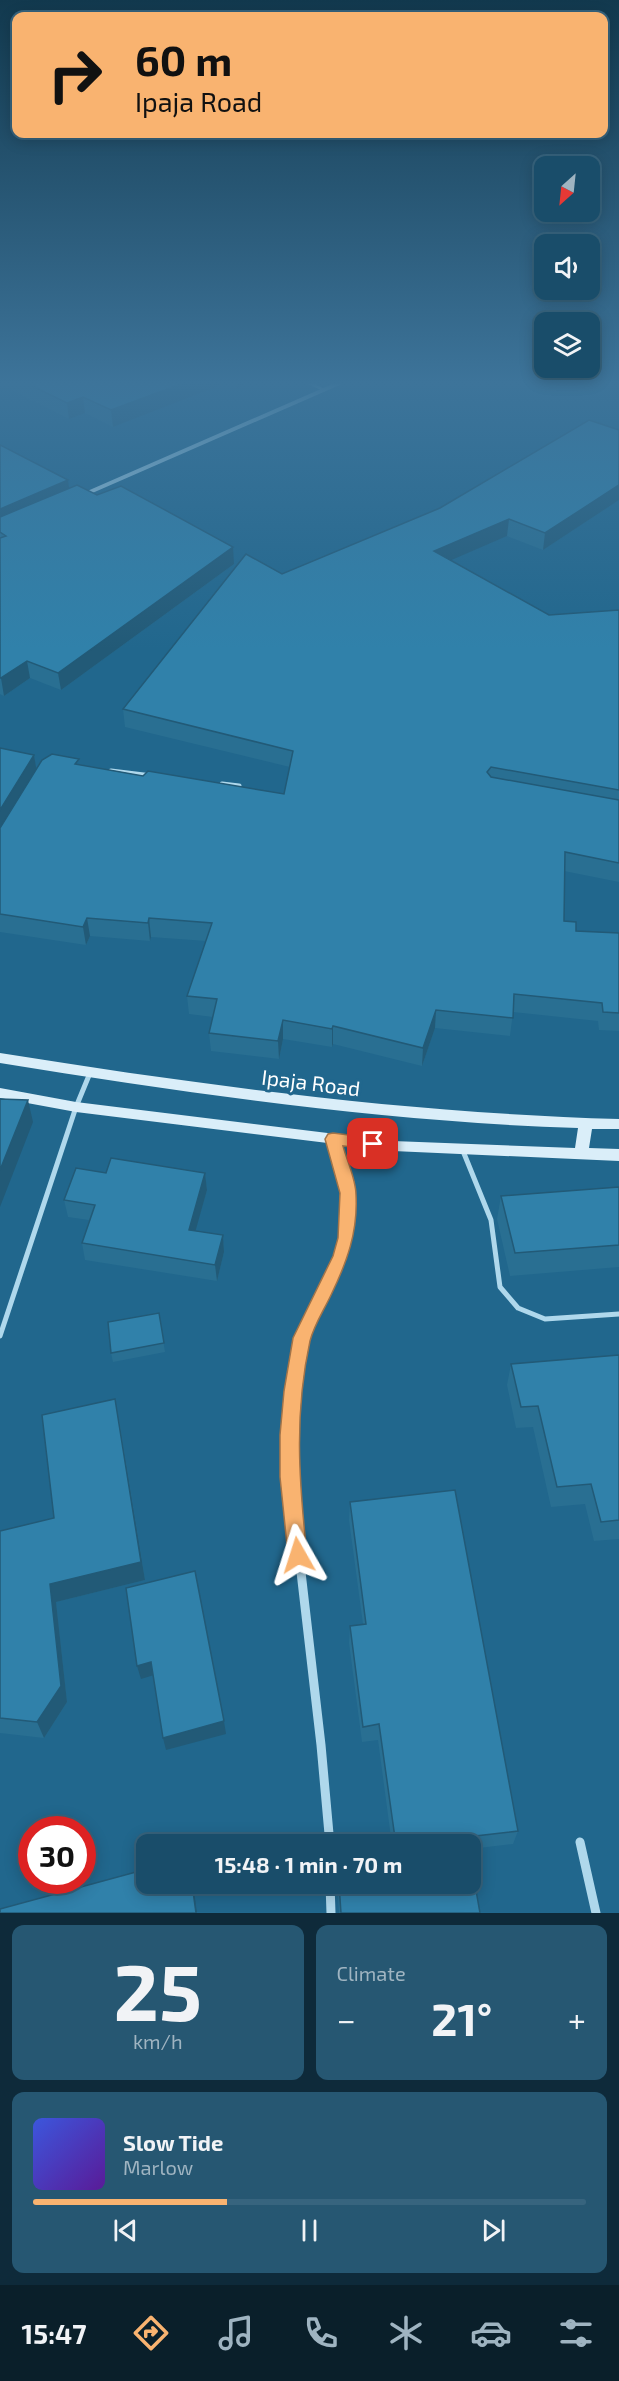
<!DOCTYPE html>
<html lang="en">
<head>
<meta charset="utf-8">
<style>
	body { margin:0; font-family:"Exo 2",sans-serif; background:#265772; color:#f1f3f6; height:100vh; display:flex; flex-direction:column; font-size:22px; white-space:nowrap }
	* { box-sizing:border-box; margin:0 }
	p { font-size:20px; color:#9fb4c1 }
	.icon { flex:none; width:33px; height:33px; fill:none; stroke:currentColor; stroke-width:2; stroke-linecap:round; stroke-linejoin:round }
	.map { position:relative; height:1913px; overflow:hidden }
	.side { display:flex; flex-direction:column; gap:12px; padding:12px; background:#0e2a3a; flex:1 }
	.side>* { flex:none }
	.top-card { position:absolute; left:12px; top:12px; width:596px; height:126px; border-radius:12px; box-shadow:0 3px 15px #0003,0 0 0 2px #37647e; background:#f9b370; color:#111; overflow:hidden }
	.needle { width:39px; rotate:207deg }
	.tools { position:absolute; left:534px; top:156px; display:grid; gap:12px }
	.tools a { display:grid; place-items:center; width:66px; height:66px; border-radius:12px; background:#194d6a; box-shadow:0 3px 15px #0003,0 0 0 2px #37647e; font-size:30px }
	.speed { position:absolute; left:18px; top:1816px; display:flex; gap:12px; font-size:30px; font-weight:700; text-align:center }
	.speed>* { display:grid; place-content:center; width:78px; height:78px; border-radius:50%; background:#194d6a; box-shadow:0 3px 15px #0003,0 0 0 2px #37647e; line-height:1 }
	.speed .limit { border:9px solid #d22; background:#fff; color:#111 }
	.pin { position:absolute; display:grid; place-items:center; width:51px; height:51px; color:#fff; margin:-26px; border-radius:12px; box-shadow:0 3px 9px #0006 }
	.me { position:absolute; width:66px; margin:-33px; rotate:354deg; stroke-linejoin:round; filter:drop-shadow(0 0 4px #0008) }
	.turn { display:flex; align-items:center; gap:21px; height:126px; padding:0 24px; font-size:27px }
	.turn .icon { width:78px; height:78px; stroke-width:2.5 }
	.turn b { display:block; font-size:42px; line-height:51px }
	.big { font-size:45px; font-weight:700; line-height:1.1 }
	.side .card { flex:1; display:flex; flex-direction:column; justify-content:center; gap:9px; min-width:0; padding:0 21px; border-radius:12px; background:#265772 }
	.side .dial { align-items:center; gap:0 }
	.dial b { font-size:78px; line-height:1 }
	.song { display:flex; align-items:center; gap:18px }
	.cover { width:72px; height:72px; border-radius:9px; background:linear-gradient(135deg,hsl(230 70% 55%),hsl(270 70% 35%)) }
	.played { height:6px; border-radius:3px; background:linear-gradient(90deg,#f9b370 35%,#37647e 35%) }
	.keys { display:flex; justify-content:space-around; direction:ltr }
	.heat { display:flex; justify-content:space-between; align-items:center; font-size:33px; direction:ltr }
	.side .tiles { flex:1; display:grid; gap:12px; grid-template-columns:1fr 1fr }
	.card:last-child { grid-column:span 2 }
	.trip { position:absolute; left:136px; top:1834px; width:345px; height:60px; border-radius:12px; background:#194d6a; box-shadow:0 3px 15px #0003,0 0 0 2px #37647e; font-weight:700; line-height:60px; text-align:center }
	.menu { display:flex; height:96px; justify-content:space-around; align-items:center; background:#0a1f2a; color:#9fb4c1 }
	.menu .icon { width:42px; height:42px }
	.menu .selected { color:#f9b370 }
	.menu b { font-size:27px; color:#f1f3f6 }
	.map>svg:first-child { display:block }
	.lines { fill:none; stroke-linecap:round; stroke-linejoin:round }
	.lane-far1 { stroke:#afd8ec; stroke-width:3 }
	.lane { stroke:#afd8ec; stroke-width:5 }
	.street-far3 { stroke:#afd8ec; stroke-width:4 }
	.street-far2 { stroke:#afd8ec; stroke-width:5 }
	.street-far1 { stroke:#afd8ec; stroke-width:7 }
	.street { stroke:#afd8ec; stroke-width:9 }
	.secondary { fill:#daeef9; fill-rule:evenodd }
	.wall { fill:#296f92 }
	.shaded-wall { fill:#225a77 }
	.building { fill:#3081aa; stroke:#225a77; stroke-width:1.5 }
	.route { fill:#f9b370; stroke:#a27449; stroke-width:1.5 }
	.labels { text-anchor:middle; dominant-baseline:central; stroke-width:6; stroke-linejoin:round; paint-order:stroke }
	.street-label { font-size:21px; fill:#fff; stroke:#21678d }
</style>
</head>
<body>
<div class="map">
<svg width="619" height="1913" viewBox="0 0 619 1913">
	<rect width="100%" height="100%" fill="#21678d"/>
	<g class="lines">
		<path class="lane-far1" d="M305,381l19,9"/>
		<g class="lane">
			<path d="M463,1151l28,69 9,67 18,21 27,11 74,-5"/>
			<path d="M0,1336l76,-229 14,-34"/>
		</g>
		<path class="street-far3" d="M83,495l261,-114"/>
		<g class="street-far2">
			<path d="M111,771l41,5"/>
			<path d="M222,784l17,2"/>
		</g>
		<path class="street-far1" d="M297,1368l5,-30 39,-82 5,-18 2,-45 -15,-54"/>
		<g class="street">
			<path d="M297,1367l-8,68 1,42 31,268 9,100"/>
			<path d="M580,1842l16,71"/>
			<path d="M330,1884l1,29"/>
		</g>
		<path class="secondary" d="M0,1053c207,33 409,60 619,66v10h-27l-3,19 30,1v12l-226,-10 -317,-39 -76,-14v-10l76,14 317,39 182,7 3,-20c-194,-6 -386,-34 -578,-65z"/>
	</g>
	<g class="wall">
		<path d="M0,381h252l-16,7 -10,-5 -113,44 -28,-14 -16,6 -69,-35z"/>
		<path d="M619,430v70l-76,50 -36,-14 -57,24 99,55 70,-5v272l-55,-11v50l12,10 43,2v98l-20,-1 -1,-9 -85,-9 -3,24 -75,-8 -13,38 -89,-22 -1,3 -49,-8 -4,20 -68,-8 -2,-18 4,-16 -24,-3 -2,-18 19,-55 -55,-4 -1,4 -60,-5 -4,9 -86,-13v-184l34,7 2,14 43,-5 64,12 141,18 6,-27 -165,-40 -2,-18 159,-135 158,-66z"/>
		<path d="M0,445l69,43 165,76 -173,126 -31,-12 -26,18 -4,-2z"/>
		<path d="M106,1173h99l2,17 -12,41 28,4 1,17 -7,29 -132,-21 -3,-17 7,-23 -21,-3 -4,-17z"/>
		<path d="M619,1187v80l-109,9 -13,-57 4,-23z"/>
		<path d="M159,1313l6,39 -52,10 -2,-9z"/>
		<path d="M619,1355v184l-25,2 -9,-37 -34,3 -18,-80 -17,1 -9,-43 4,-21z"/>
		<path d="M119,1419l26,161 -89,22 11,100 -23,36 -44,-5v-202l54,-13z"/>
		<path d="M350,1502l168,329 -5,13 -42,5v-4h-79l-14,-105 -16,2 -13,-99 1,-17 13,-2 -14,-104z"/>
		<path d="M337,1884h134l9,29h-141z"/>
	</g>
	<g class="shaded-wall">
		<path d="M189,381h37v2l-113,44 -2,-17z"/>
		<path d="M236,381h16l-16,7z"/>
		<path d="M83,397l2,16 -16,6 -2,-16z"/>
		<path d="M68,480l2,16 -70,30v-17z"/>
		<path d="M619,485v15l-76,50 2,-17z"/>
		<path d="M509,519l-2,17 -74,32 1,-17z"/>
		<path d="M233,547l1,17 -173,126 -3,-17z"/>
		<path d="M27,661l3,17 -26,18 -3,-18z"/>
		<path d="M34,755l3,18 -37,61v-24z"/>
		<path d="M87,918l3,18 -4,9 -3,-18z"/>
		<path d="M149,918l2,19 -1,4 -2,-18z"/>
		<path d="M436,1010l-1,18 -13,38 1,-18z"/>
		<path d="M283,1020v19l-4,20 -1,-18z"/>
		<path d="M333,1026v18l-1,3v-18z"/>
		<path d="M28,1100l5,22 -33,85v-37z"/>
		<path d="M205,1173l2,17 -16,57 -2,-17z"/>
		<path d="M223,1235l1,17 -7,29 -2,-16z"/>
		<path d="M115,1399l30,181 -89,22 11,100 -23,36 -7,-16 13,-138z"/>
		<path d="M151,1662l3,13 -13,4 -4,-13z"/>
		<path d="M224,1721l2,13 -60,16 -3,-12z"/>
		<path d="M192,1884h1l4,29h-1z"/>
	</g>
	<g class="building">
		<path d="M22,381h167l-78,29 -28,-13 -16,6z"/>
		<path d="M589,420l30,10v55l-74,48 -36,-14 -75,32 115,64 70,-5v180l-128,-23 -4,5 4,5 128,23v63l-54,-11 -1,69 12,1v9l43,2v80l-16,-1 -1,-9 -88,-9 -1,24 -77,-8 -13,38 -90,-22 -1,3 -49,-9 -5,21 -69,-8 8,-34 -30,-3 25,-73 -63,-5 -1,5 -61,-5 -4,9 -83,-13v-86l42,-68 10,-6 27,5 -4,5 68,12 5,-5 136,23 9,-43 -170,-42 123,-155 36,20 158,-66z"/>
		<path d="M0,445l68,35 -68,29z"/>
		<path d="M77,485l20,10 24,-9 112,61 -175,126 -31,-12 -26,17h-1v-140l6,-2 -6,-4v-15z"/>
		<path d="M0,748l34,7 -34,55z"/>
		<path d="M0,1099l28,1 -28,70z"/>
		<path d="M111,1158l94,15 -16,57 34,5 -8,30 -133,-22 13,-38 -31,-5 12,-32 30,5z"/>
		<path d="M619,1187v58l-104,8 -14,-57z"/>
		<path d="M159,1313l5,30 -53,10 -3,-31z"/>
		<path d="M619,1355v165l-18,2 -10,-38 -34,3 -19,-81 -17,1 -10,-43z"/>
		<path d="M115,1399l26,163 -91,22 11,102 -24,36 -37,-4v-187l54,-13 -12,-103z"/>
		<path d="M455,1490l63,341 -51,6 1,8h-72l-17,-121 -16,3 -13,-101 16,-2 -16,-122z"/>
		<path d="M195,1571l29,150 -61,17 -12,-76 -14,4 -11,-78z"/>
		<path d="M471,1862l9,51h-139l-2,-29h132z"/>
		<path d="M147,1869v15h45l4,29h-196v-4z"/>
	</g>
	<linearGradient id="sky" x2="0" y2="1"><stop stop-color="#12394e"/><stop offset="0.59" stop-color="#3d749a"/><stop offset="1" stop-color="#3d749a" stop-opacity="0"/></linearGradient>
	<rect width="619" height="649" fill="url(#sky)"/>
	<path class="route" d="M333,1133l40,5 6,1 2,5 -2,4 -6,2 -30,-4c4,15 13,33 13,49 2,37 -9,67 -25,100 -7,15 -17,30 -21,46 -16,73 -11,140 -3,214l-2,7 -7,3 -7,-3 -3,-7 -8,-78v-42l4,-44 9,-53 40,-82 5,-18 2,-45 -15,-54 3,-5z"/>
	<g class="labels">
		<g class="street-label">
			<text transform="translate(311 1082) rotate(7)">Ipaja Road</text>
		</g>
	</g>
</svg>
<div class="tools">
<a><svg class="needle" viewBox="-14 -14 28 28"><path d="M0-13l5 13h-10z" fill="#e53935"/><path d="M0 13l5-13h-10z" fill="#9fb4c1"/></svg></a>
<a><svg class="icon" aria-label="sound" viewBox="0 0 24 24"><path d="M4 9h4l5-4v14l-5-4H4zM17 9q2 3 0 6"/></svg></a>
<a><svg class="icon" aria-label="layers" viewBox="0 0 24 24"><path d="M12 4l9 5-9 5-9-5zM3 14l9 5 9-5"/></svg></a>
</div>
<div class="speed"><div class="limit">30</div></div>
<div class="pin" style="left:373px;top:1144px;background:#d93025"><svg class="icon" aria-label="arrive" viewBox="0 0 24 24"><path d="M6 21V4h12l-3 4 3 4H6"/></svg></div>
<svg class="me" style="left:298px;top:1555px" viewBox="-20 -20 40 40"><path d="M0-17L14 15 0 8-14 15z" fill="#f9b370" stroke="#fff" stroke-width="4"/></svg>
<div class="trip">15:48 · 1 min · 70 m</div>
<div class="top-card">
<div class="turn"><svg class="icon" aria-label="right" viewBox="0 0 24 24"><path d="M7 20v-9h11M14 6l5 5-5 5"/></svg><div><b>60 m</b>Ipaja Road</div></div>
</div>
</div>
<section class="side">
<div class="tiles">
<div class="card dial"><b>25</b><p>km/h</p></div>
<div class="card"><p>Climate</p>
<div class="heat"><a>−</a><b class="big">21°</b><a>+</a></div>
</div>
<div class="card">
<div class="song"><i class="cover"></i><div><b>Slow Tide</b><p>Marlow</p></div></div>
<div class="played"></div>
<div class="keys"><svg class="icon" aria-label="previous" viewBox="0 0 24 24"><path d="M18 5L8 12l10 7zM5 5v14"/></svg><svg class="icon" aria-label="pause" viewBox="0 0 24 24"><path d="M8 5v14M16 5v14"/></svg><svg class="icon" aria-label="next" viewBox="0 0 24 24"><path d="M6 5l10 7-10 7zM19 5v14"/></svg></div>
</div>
</div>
</section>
<nav class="menu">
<b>15:47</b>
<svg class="icon selected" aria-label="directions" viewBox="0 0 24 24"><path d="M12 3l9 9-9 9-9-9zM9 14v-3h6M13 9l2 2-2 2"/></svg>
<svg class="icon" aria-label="music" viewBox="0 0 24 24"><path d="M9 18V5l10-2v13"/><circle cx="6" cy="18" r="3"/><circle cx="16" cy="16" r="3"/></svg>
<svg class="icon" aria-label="phone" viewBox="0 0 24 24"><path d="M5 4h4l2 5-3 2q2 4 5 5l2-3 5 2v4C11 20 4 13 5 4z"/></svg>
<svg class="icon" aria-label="climate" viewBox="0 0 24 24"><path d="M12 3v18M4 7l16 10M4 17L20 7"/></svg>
<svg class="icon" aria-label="car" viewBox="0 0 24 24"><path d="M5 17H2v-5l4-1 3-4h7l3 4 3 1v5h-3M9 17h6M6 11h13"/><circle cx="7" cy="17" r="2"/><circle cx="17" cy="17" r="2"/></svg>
<svg class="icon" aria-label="filters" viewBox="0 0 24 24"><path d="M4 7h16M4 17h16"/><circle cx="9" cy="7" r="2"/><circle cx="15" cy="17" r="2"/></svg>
</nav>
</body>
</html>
